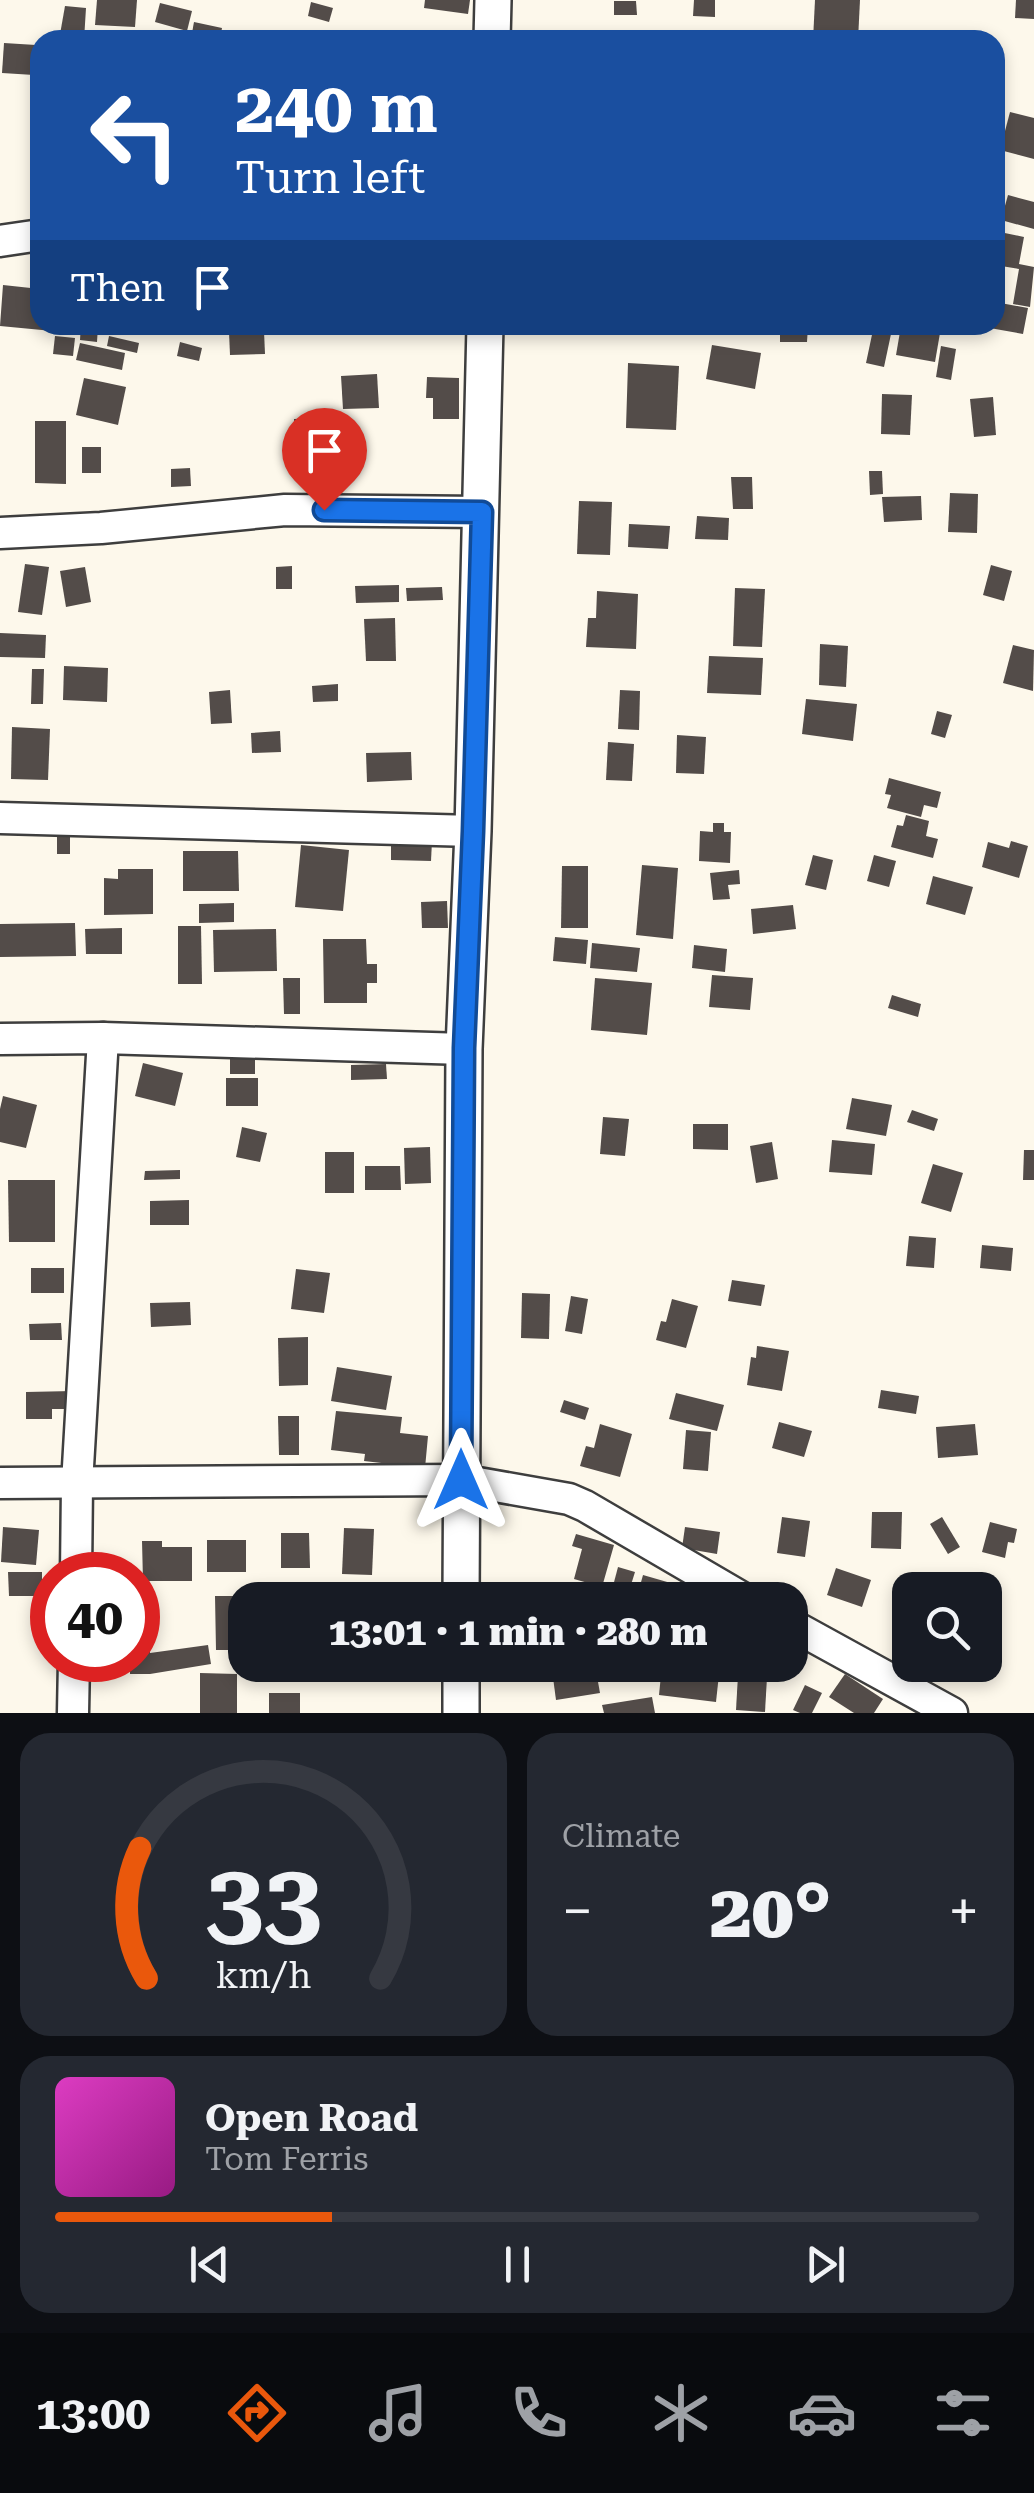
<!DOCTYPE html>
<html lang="en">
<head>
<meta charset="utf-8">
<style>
	body { margin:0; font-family:"Roboto Serif",serif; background:#242831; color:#f1f3f6; height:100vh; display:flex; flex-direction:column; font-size:38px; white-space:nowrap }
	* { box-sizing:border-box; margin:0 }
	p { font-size:32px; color:#9ea1a6 }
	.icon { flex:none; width:55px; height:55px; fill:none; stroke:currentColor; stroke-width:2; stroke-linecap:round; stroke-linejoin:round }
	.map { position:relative; height:1713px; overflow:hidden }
	.drawer { display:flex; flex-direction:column; gap:20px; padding:20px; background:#0d0f14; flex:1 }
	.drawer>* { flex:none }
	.guide { position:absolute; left:30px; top:30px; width:975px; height:305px; border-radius:30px; box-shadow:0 5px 15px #0003; background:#1a4fa0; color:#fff; overflow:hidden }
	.tools { position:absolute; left:892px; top:1572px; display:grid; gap:20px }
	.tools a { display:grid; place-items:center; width:110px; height:110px; border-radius:20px; background:#171b24; box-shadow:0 5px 15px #0003; font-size:50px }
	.speed { position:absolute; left:30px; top:1552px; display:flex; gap:20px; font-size:50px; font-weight:700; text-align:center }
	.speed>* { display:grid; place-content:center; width:130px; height:130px; border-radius:50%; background:#171b24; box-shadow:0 5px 15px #0003; line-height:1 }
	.speed .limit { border:15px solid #d22; background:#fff; color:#111 }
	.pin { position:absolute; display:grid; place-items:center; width:85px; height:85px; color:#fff; margin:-102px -42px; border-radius:50% 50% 50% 0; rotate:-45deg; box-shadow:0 0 10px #0007 }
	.pin .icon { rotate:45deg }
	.me { position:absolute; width:110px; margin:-55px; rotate:0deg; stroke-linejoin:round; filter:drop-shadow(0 0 8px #0008) }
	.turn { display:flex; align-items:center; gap:35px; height:210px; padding:0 40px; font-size:45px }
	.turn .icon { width:130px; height:130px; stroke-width:2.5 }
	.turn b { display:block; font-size:70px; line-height:85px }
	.then { display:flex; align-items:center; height:95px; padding:0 40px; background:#0003; gap:20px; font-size:38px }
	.big { font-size:75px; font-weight:800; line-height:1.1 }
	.drawer .widget { flex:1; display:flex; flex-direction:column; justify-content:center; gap:15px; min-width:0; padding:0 35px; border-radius:30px; background:#242831 }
	.drawer .dial { align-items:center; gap:0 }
	.dial svg { height:260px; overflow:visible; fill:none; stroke:#363941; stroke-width:7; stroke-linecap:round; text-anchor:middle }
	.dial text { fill:#f1f3f6; stroke:none }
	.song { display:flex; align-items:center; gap:30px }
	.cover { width:120px; height:120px; border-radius:15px; background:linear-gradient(135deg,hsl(310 70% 55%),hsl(310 70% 35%)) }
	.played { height:10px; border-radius:5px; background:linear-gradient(90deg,#ea580c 30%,#363941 30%) }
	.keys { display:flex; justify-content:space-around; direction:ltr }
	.heat { display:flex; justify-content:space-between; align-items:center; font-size:55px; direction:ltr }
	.drawer .tiles { flex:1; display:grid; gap:20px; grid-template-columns:1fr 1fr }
	.widget:last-child { grid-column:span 2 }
	.trip { position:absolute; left:228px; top:1582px; width:580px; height:100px; border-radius:30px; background:#171b24; box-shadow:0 5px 15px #0003; font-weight:800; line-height:100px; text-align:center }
	.dock { display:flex; height:160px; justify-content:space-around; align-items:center; background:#090b0e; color:#9ea1a6 }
	.dock .icon { width:70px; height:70px }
	.dock .current { color:#ea580c }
	.dock b { font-size:45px; color:#f1f3f6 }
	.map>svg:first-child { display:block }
	.building { fill:#534c49 }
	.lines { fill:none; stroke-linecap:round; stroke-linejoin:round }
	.minor-casing { stroke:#3e3e3e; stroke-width:35 }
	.tertiary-casing { stroke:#3e3e3e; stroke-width:40 }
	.minor { stroke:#fff; stroke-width:30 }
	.tertiary { stroke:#fff; stroke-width:35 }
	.route-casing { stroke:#114b97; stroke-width:25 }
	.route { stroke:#1a73e8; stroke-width:18 }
</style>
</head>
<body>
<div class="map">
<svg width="1034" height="1713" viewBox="0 0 1034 1713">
	<rect width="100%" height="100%" fill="#fdf8eb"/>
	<g class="building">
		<path d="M97,0h40l-2,27 -40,-2z"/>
		<path d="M425,0h45l-2,14 -44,-6z"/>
		<path d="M694,0h21v17l-22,-1z"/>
		<path d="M815,0h45l-2,40h-45z"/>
		<path d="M1016,0h18v19l-19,-1z"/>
		<path d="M614,1h22l1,14h-23z"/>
		<path d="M311,2l22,6 -4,14 -21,-6z"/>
		<path d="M160,3l32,8 -5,20 -32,-9z"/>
		<path d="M65,6l21,2 -2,32h-25z"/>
		<path d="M194,22l28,6 -2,11 -28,-6z"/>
		<path d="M4,43l32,2 -2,30 -32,-2z"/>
		<path d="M1010,112l24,6v41l-34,-9z"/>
		<path d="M1008,195l26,7v27l-33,-9z"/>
		<path d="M995,231l29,6 -5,27 15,3 -4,40 -17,-3 6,-35 -24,-4z"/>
		<path d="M3,285l37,4v36h24l-1,7 -63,-6z"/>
		<path d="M995,302l33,6 -5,26 -39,-7v-2h11z"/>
		<path d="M81,325h17l-1,17 -17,-2z"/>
		<path d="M780,325h28l-1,17h-27z"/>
		<path d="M901,326l39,7 -5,29 -39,-7z"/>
		<path d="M873,330l18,4 -7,33 -18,-4z"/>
		<path d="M264,331l1,23 -35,1 -1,-23z"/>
		<path d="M55,336l20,2 -2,18 -20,-2z"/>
		<path d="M109,336l30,7 -2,10 -30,-7z"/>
		<path d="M180,342l22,6 -3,13 -22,-5z"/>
		<path d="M80,343l45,10 -3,17 -46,-10z"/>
		<path d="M712,345l49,8 -6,36 -49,-10z"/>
		<path d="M941,346l15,3 -5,31 -15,-3z"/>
		<path d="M628,363l51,3 -3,64 -50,-2z"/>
		<path d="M377,374l2,34 -36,1 -2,-33z"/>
		<path d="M427,377l32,1v41h-26v-21h-7z"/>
		<path d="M84,378l42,9 -8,38 -42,-10z"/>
		<path d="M882,394l30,1 -2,40 -29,-1z"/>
		<path d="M993,397l3,38 -22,2 -4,-38z"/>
		<path d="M334,418v31l-39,1 -1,-31z"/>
		<path d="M35,421h31v63l-31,-1z"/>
		<rect x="82" y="447" width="19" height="26"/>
		<path d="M190,468l1,18 -20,1v-18z"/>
		<path d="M869,471h13l1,23 -13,1z"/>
		<path d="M731,477h21l1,32h-20z"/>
		<path d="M950,493l28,1 -1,39 -29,-1z"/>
		<path d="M921,496l1,24 -38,2 -2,-25z"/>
		<path d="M579,501l33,1 -2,53 -33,-1z"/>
		<path d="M697,516l32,2 -1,22 -33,-1z"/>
		<path d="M629,524l41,2 -2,23 -40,-2z"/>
		<path d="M25,564l24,3 -7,48 -24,-3z"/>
		<path d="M991,565l21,6 -8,30 -21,-6z"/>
		<path d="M292,566v23h-16v-22z"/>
		<path d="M85,567l6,35 -25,5 -6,-36z"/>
		<path d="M399,585v17l-43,1 -1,-17z"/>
		<path d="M442,587l1,13 -36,1 -1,-13z"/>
		<path d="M735,588l30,1 -3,58 -29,-1z"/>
		<path d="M597,591l41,3 -2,55 -50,-2 2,-29h8z"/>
		<path d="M395,618l1,43h-30l-2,-42z"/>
		<path d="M0,633l46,2 -1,23 -45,-1z"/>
		<path d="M820,644l28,2 -2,41 -27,-2z"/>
		<path d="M1013,645l21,5 -1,41 -30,-8z"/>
		<path d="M709,656l54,2 -2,37 -54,-2z"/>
		<path d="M64,666l44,2 -1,34 -44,-2z"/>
		<path d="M32,669h12l-1,35h-12z"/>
		<path d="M338,684v17l-25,1 -1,-16z"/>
		<path d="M230,690l2,33 -21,1 -2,-32z"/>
		<path d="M620,690l20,1 -1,39 -21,-1z"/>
		<path d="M806,699l51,5 -4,37 -51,-7z"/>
		<path d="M937,711l15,4 -7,23 -14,-4z"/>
		<path d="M12,727l38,2 -2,51 -37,-1z"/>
		<path d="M280,731l1,21 -29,1 -1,-20z"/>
		<path d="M677,735l29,2 -2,37 -28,-1z"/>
		<path d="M608,742l26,2 -2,37 -26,-1z"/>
		<path d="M411,752l1,28 -45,2 -1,-29z"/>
		<path d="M889,778l52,14 -4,16 -13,-3 -3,12 -34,-9 4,-13 -6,-1z"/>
		<path d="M906,815l23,6 -3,15 12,3 -5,19 -42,-11 6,-22 6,1z"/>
		<path d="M713,823h11v9h7l-1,31 -31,-2 1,-30 13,1z"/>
		<rect x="57" y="830" width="13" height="24"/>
		<path d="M391,840l41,1 -1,20 -40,-1z"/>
		<path d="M1011,841l17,5 -9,32 -37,-11 6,-25 21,6z"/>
		<path d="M301,845l48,5 -6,61 -48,-4z"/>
		<path d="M183,851h55l1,40h-56z"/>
		<path d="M813,855l20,5 -7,30 -21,-5z"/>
		<path d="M874,855l22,6 -7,26 -22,-6z"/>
		<path d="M642,865l36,3 -5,71 -37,-4z"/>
		<path d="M562,866h26v62h-27z"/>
		<path d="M118,869h35v45l-49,1v-37l14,1z"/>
		<path d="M739,870l1,14 -12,1 2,14 -17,1 -3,-27z"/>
		<path d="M933,876l40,11 -8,28 -39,-11z"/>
		<path d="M447,901l1,27h-26l-1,-26z"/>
		<path d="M234,903v19l-35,1v-19z"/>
		<path d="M793,905l3,24 -43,5 -2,-25z"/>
		<path d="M75,923l1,33 -76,1v-33z"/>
		<path d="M178,926h23l1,58h-24z"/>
		<path d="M122,928v26h-36l-1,-25z"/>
		<path d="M276,929l1,42 -63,1 -1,-42z"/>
		<path d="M555,937l33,3 -2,24 -33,-3z"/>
		<path d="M323,939h43l1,25h10v19h-10v20h-43z"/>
		<path d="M592,943l48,5 -3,24 -47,-4z"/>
		<path d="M694,945l33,4 -2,23 -33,-4z"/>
		<path d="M712,975l41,3 -3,32 -41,-3z"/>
		<path d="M283,978h17v36h-16z"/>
		<path d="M595,978l57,5 -5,52 -56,-5z"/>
		<path d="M892,995l29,9 -3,13 -30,-9z"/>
		<path d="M255,1057v17h-25v-16z"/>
		<path d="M143,1063l40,10 -8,33 -40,-10z"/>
		<path d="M386,1064l1,15 -36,1v-15z"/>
		<rect x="226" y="1078" width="32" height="28"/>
		<path d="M3,1096l34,9 -11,43 -26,-6v-33z"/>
		<path d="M852,1098l40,7 -6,31 -40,-7z"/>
		<path d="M912,1110l26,9 -4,12 -27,-9z"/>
		<path d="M603,1117l26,2 -4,37 -25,-2z"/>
		<path d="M693,1124h35v26l-35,-1z"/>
		<path d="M242,1127l25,6 -7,29 -24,-5z"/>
		<path d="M832,1140l43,4 -3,31 -43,-3z"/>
		<path d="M772,1142l6,37 -22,4 -6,-37z"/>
		<path d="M430,1147l1,36 -26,1 -1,-36z"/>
		<path d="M1024,1150h10v30h-11z"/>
		<rect x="325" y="1152" width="29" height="41"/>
		<path d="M933,1164l30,9 -12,39 -30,-9z"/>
		<path d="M365,1166h35l1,24h-36z"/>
		<path d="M180,1170v9l-36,1 1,-9z"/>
		<path d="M8,1180h47v62h-46z"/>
		<path d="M189,1200v25h-39v-24z"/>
		<path d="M909,1236l27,2 -2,30 -28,-2z"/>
		<path d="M982,1245l31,3 -2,23 -31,-3z"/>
		<rect x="31" y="1268" width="33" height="25"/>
		<path d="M296,1269l34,4 -6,40 -33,-4z"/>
		<path d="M732,1280l33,5 -4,21 -33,-5z"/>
		<path d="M522,1293l28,1 -1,45 -28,-1z"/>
		<path d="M571,1296l17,3 -6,35 -17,-3z"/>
		<path d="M672,1299l26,7 -12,42 -30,-8 5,-19 5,1z"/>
		<path d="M190,1302l1,23 -40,2 -1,-24z"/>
		<path d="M61,1323l1,17h-32l-1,-16z"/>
		<path d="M308,1337v48l-29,1 -1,-48z"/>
		<path d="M757,1346l32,5 -7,40 -35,-6 4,-28 5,1z"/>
		<path d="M337,1367l55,9 -6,34 -55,-9z"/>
		<path d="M881,1390l38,6 -3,18 -38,-6z"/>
		<path d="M73,1391v18h-21v10h-26v-27z"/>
		<path d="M676,1393l48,12 -7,26 -48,-12z"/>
		<path d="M564,1400l25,8 -4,12 -25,-8z"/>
		<path d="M336,1411l66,6 -2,16 28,3 -3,32 -61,-7 1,-7 -34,-4z"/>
		<path d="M278,1416h21v39h-20z"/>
		<path d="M779,1422l33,9 -8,26 -32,-9z"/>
		<path d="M600,1424l32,10 -12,43 -40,-11 6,-20 8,2z"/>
		<path d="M975,1424l3,31 -40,3 -2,-31z"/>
		<path d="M686,1430l25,2 -3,39 -25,-2z"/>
		<path d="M872,1512h30l-1,37 -30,-1z"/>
		<path d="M782,1517l28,4 -5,36 -28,-4z"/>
		<path d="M942,1517l18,30 -12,7 -18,-30z"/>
		<path d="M990,1522l27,7 -3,14 -6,-1 -3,16 -23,-6z"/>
		<path d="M3,1527l36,3 -3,35 -35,-3z"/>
		<path d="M685,1527l35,5 -3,22 -35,-6z"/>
		<path d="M344,1528l30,1 -2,46 -30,-1z"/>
		<path d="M281,1533h28l1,35h-29z"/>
		<path d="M576,1534l38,11 -12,42 -28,-8 8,-30 -10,-3z"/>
		<rect x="207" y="1540" width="39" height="32"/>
		<path d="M142,1541h20v6h30v34h-49z"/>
		<path d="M618,1567l17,5 -6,19 -16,-5z"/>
		<path d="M836,1568l35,12 -9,27 -35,-12z"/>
		<path d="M8,1572h34v24h-33z"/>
		<path d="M643,1575l45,13 -4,12h-48z"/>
		<path d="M559,1582l27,8 -3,10h-29z"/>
		<path d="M269,1585l34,2 -1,13h-34z"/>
		<path d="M215,1596h33v4h-3v50h-29z"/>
		<path d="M138,1627h12v26l58,-8 3,19 -61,10h-20v-14h8z"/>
		<path d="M584,1665h11l5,28 -44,7 -4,-30z"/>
		<path d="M662,1665h58l-4,37 -57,-7z"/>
		<path d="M200,1673l37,1v39h-37z"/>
		<path d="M845,1674l38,25 -9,14h-20l-25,-16z"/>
		<path d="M738,1675l29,2 -2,35 -29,-2z"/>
		<path d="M805,1685l17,8 -10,20h-12l-7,-3z"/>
		<rect x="269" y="1693" width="31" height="20"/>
		<path d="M652,1697l3,16h-51l-2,-8z"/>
	</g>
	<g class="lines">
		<g class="minor-casing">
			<g id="minor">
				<path d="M0,241l40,-6"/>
				<path d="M0,533l101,-5 184,-18 196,2"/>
				<path d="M0,818l473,13"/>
				<path d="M0,1039l103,-1 361,11"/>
				<path d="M0,1483l461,-3 108,19 16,7 161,94"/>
				<path d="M76,1575l1,-91 26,-446"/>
				<path d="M790,1624l162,89"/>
				<path d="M73,1713l1,-53"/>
			</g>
		</g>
		<g class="tertiary-casing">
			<g id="tertiary">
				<path d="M492,40l1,-40"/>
				<path d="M461,1600l3,-551 9,-218 12,-506"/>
				<path d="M461,1713v-48"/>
			</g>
		</g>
		<use href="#minor" class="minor"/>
		<use href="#tertiary" class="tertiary"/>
	</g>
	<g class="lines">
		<g class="route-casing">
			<path id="route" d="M324,510l158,2 -9,319 -9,217 -3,432"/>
		</g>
		<use href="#route" class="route"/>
	</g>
</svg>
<div class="tools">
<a><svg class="icon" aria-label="search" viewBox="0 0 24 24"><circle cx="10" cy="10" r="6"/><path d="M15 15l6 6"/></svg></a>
</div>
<div class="speed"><div class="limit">40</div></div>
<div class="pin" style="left:324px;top:510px;background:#d93025"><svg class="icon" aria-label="arrive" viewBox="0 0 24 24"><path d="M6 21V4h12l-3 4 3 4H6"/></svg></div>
<svg class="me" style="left:461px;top:1480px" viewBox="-20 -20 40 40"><path d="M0-17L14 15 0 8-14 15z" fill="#1a73e8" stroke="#fff" stroke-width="4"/></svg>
<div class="trip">13:01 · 1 min · 280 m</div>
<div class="guide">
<div class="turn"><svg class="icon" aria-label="left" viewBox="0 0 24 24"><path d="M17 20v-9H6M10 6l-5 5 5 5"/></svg><div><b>240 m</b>Turn left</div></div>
<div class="then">Then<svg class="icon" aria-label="arrive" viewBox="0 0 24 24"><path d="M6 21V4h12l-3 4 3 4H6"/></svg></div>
</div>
</div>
<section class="drawer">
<div class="tiles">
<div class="widget dial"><svg viewBox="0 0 100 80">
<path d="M14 69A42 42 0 1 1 86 69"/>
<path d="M14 69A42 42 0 0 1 12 29" stroke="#ea580c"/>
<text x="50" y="56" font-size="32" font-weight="700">33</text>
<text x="50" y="72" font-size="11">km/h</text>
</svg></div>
<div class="widget"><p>Climate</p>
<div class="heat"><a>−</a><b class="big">20°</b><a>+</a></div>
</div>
<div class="widget">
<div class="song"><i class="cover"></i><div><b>Open Road</b><p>Tom Ferris</p></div></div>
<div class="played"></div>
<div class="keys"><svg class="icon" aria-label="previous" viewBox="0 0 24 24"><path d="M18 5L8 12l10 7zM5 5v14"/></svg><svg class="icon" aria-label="pause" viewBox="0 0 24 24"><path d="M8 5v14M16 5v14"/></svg><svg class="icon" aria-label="next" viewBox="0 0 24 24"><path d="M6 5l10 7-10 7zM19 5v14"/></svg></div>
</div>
</div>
</section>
<nav class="dock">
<b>13:00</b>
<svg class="icon current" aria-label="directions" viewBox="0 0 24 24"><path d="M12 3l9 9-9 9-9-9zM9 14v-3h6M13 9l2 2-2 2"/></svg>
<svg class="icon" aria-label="music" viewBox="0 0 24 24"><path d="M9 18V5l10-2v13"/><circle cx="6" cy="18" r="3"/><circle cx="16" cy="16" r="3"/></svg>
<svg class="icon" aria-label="phone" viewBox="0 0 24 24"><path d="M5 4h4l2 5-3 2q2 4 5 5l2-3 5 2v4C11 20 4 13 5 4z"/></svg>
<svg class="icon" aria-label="climate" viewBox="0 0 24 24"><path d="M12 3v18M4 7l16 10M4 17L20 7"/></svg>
<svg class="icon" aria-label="car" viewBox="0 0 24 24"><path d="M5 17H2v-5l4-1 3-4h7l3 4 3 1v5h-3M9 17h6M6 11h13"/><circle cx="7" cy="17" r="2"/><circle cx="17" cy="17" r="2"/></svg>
<svg class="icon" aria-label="filters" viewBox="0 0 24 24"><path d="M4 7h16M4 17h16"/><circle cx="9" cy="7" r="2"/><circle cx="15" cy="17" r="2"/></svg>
</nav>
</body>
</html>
